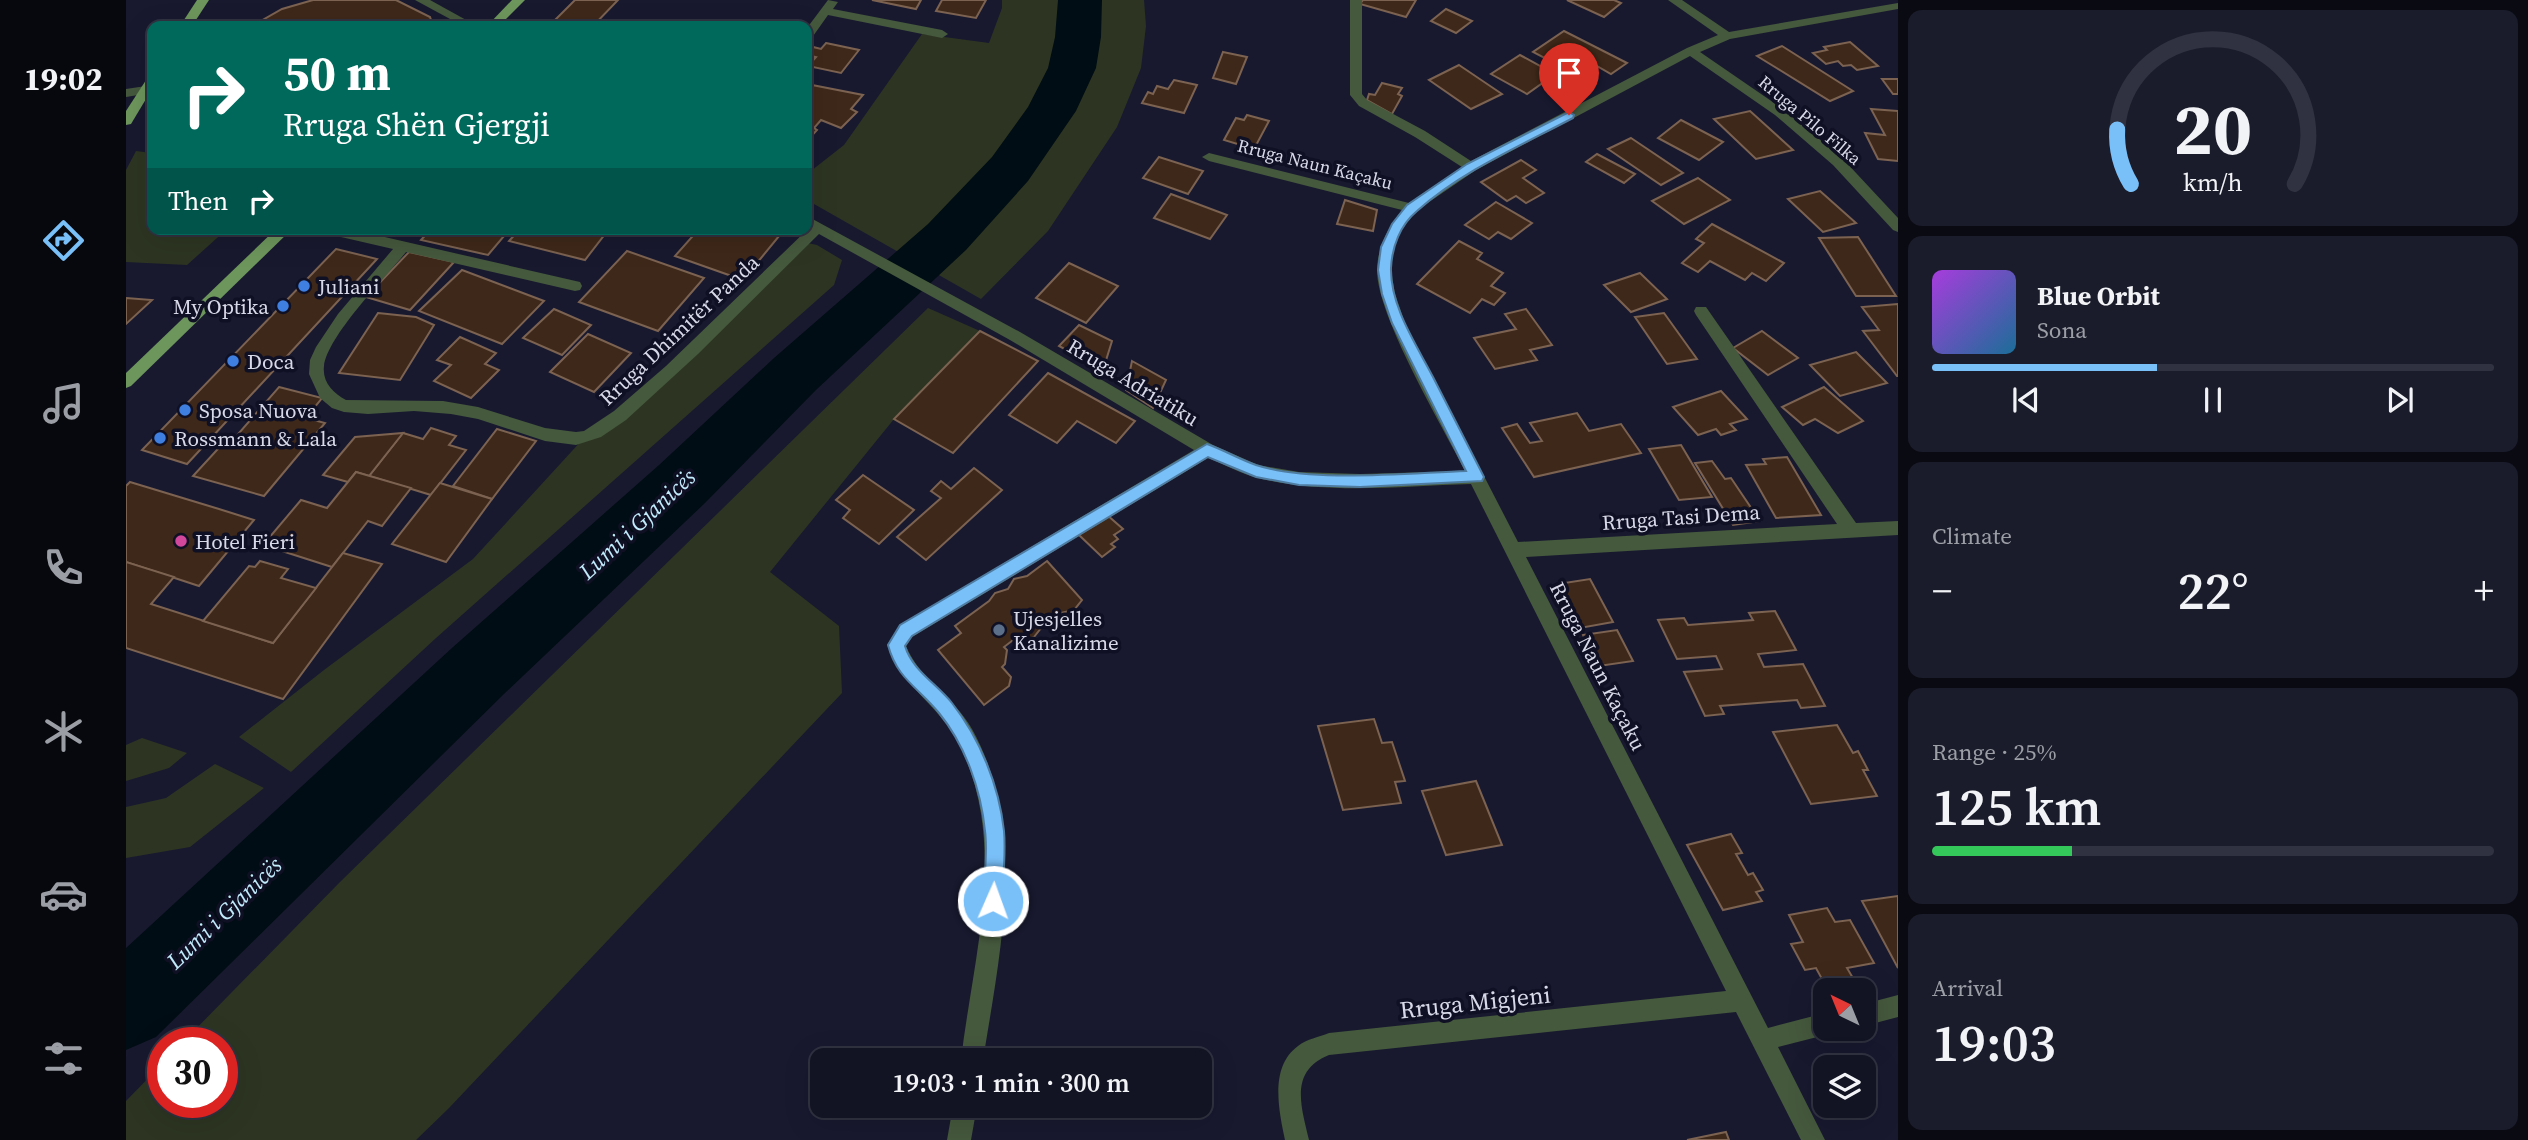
<!DOCTYPE html>
<html lang="en">
<head>
<meta charset="utf-8">
<style>
	body { margin:0; font-family:"Source Serif 4",serif; background:#1b1c2b; color:#f1f3f6; height:100vh; display:flex; flex-direction:column; font-size:26px; white-space:nowrap }
	* { box-sizing:border-box; margin:0 }
	p { font-size:23px; color:#9c9ea6 }
	.icon { flex:none; width:38px; height:38px; fill:none; stroke:currentColor; stroke-width:2; stroke-linecap:round; stroke-linejoin:round }
	.map { position:relative; flex:1; overflow:hidden }
	.side { display:flex; flex-direction:column; gap:10px; padding:10px; background:#0a0a13; width:630px }
	.side>* { flex:none }
	.guide { position:absolute; left:21px; top:21px; width:665px; height:214px; border-radius:14px; box-shadow:0 7px 28px #0002,0 0 0 2px #313241; background:#00695c; color:#fff; overflow:hidden }
	.needle { width:46px; rotate:317deg }
	.tools { position:absolute; left:1687px; top:978px; display:grid; gap:14px }
	.tools a { display:grid; place-items:center; width:63px; height:63px; border-radius:14px; background:#121323; box-shadow:0 7px 28px #0002,0 0 0 2px #313241; font-size:35px }
	.speed { position:absolute; left:21px; top:1027px; display:flex; gap:14px; font-size:35px; font-weight:700; text-align:center }
	.speed>* { display:grid; place-content:center; width:91px; height:91px; border-radius:50%; background:#121323; box-shadow:0 7px 28px #0002,0 0 0 2px #313241; line-height:1 }
	.speed .limit { border:10px solid #d22; background:#fff; color:#111 }
	.pin { position:absolute; display:grid; place-items:center; width:60px; height:60px; color:#fff; margin:-72px -30px; border-radius:50% 50% 50% 0; rotate:-45deg; box-shadow:0 0 7px #0007 }
	.pin .icon { rotate:45deg }
	.me { position:absolute; width:77px; margin:-38px; rotate:2deg; stroke-linejoin:round; filter:drop-shadow(0 0 5px #0008) }
	.turn { display:flex; align-items:center; gap:24px; height:147px; padding:0 21px; font-size:32px }
	.turn .icon { width:91px; height:91px; stroke-width:2.5 }
	.turn b { display:block; font-size:49px; line-height:60px }
	.then { display:flex; align-items:center; height:66px; padding:0 21px; background:#0003; gap:14px; font-size:26px }
	.big { font-size:52px; font-weight:600; line-height:1.1 }
	.side .tile { flex:1; display:flex; flex-direction:column; justify-content:center; gap:10px; min-width:0; padding:0 24px; border-radius:14px; background:#1b1c2b }
	.side .dial { align-items:center; gap:0 }
	.dial svg { height:182px; overflow:visible; fill:none; stroke:#313241; stroke-width:7; stroke-linecap:round; text-anchor:middle }
	.dial text { fill:#f1f3f6; stroke:none }
	.song { display:flex; align-items:center; gap:21px }
	.cover { width:84px; height:84px; border-radius:10px; background:linear-gradient(135deg,hsl(280 70% 55%),hsl(200 70% 35%)) }
	.played { height:7px; border-radius:4px; background:linear-gradient(90deg,#79bff8 40%,#313241 40%) }
	.keys { display:flex; justify-content:space-around; direction:ltr }
	.heat { display:flex; justify-content:space-between; align-items:center; font-size:38px; direction:ltr }
	.charge { height:10px; border-radius:5px; background:linear-gradient(90deg,#34c759 25%,#313241 0) }
	.trip { position:absolute; left:684px; top:1048px; width:402px; height:70px; border-radius:14px; background:#121323; box-shadow:0 7px 28px #0002,0 0 0 2px #313241; font-weight:600; line-height:70px; text-align:center }
	main { display:flex; flex:1; min-height:0 }
	.dock { display:flex; flex-direction:column; width:126px; justify-content:space-around; align-items:center; background:#07080e; color:#9c9ea6 }
	.dock .icon { width:49px; height:49px }
	.dock .current { color:#79bff8 }
	.dock b { font-size:32px; color:#f1f3f6 }
	.map>svg:first-child { display:block }
	.green { fill:#2d3522 }
	.lines { fill:none; stroke-linecap:round; stroke-linejoin:round }
	.river { fill:#000d14; fill-rule:evenodd }
	.building { fill:#3e2819; stroke:#7b6251; stroke-width:2 }
	.minor { fill:#45593d; fill-rule:evenodd }
	.major { fill:#6d965c; fill-rule:evenodd }
	.route { fill:#79bff8; stroke:#4f7ca1; stroke-width:2 }
	.shop-dot { fill:#3f7fe0; stroke:#101024; stroke-width:2.5 }
	.hotel-dot { fill:#d1479c; stroke:#101024; stroke-width:2.5 }
	.service-dot { fill:#5c6f8a; stroke:#101024; stroke-width:2.5 }
	.labels { text-anchor:middle; dominant-baseline:central; stroke-width:7; stroke-linejoin:round; paint-order:stroke }
	.far-street-label { font-size:18px; fill:#d8d9e8; stroke:#101024 }
	.poi-label { font-size:21px; fill:#d8d9e8; stroke:#101024; text-anchor:start }
	.street-label { font-size:21px; fill:#d8d9e8; stroke:#101024 }
	.water-label { font-size:23px; font-style:italic; fill:#c1eafb; stroke:#101024 }
	.near-street-label { font-size:24px; fill:#d8d9e8; stroke:#101024 }
</style>
</head>
<body>
<main>
<nav class="dock">
<b>19:02</b>
<svg class="icon current" aria-label="directions" viewBox="0 0 24 24"><path d="M12 3l9 9-9 9-9-9zM9 14v-3h6M13 9l2 2-2 2"/></svg>
<svg class="icon" aria-label="music" viewBox="0 0 24 24"><path d="M9 18V5l10-2v13"/><circle cx="6" cy="18" r="3"/><circle cx="16" cy="16" r="3"/></svg>
<svg class="icon" aria-label="phone" viewBox="0 0 24 24"><path d="M5 4h4l2 5-3 2q2 4 5 5l2-3 5 2v4C11 20 4 13 5 4z"/></svg>
<svg class="icon" aria-label="climate" viewBox="0 0 24 24"><path d="M12 3v18M4 7l16 10M4 17L20 7"/></svg>
<svg class="icon" aria-label="car" viewBox="0 0 24 24"><path d="M5 17H2v-5l4-1 3-4h7l3 4 3 1v5h-3M9 17h6M6 11h13"/><circle cx="7" cy="17" r="2"/><circle cx="17" cy="17" r="2"/></svg>
<svg class="icon" aria-label="filters" viewBox="0 0 24 24"><path d="M4 7h16M4 17h16"/><circle cx="9" cy="7" r="2"/><circle cx="15" cy="17" r="2"/></svg>
</nav>
<div class="map">
<svg width="1772" height="1140" viewBox="0 0 1772 1140">
	<rect width="100%" height="100%" fill="#18192f"/>
	<g class="green">
		<path d="M876,0h142l2,26 -5,42 -24,59 -69,104 -67,68 -174,-99v-26l37,-29 78,-111 67,9 13,-35z"/>
		<path d="M10,151l16,2v76h75l-40,36 -61,-3v-92z"/>
		<path d="M677,242l14,3 25,15 -8,25 -398,353 -145,134 -52,-35 85,-67 149,-111 110,-120 19,-9z"/>
		<path d="M802,308l52,23 -86,88 -124,153 69,54 3,67 -393,415 -33,32h-290v-39l37,-38v39h59v-59h-40l158,-161z"/>
		<path d="M16,738l45,15 -18,15 -43,13v-36z"/>
		<path d="M89,764l49,24 -74,59 -64,11v-51l40,-9z"/>
	</g>
	<g class="lines">
		<path class="river" d="M932,0h44l-1,37 -5,31 -20,43 -48,70 -62,69 -150,140 -111,113 -200,190 -349,344 -30,13v-102l327,-301 206,-182 115,-107 154,-134 64,-67 36,-50 20,-39 7,-31z"/>
	</g>
	<g class="building">
		<path d="M187,0h83l34,17 3,9h-181l30,-17z"/>
		<path d="M449,0h43l-25,26h-44z"/>
		<path d="M746,0h49l-5,9z"/>
		<path d="M816,0h44l-10,18 -40,-7z"/>
		<path d="M1237,0h53l-10,17 -46,-13z"/>
		<path d="M1441,0h47l7,3 -17,14z"/>
		<path d="M1320,9l26,12 -16,12 -25,-12z"/>
		<path d="M1438,31l63,32 -16,11 -16,-9 -16,11 -46,-24z"/>
		<path d="M1724,42l28,24 -21,4 -6,-5 -8,1 -5,-5 -12,3 -13,-11 14,-3 -3,-3z"/>
		<path d="M700,43l33,7 -18,23 -33,-7 8,-9 -9,-2 6,-8 8,2z"/>
		<path d="M1656,46l71,45 -23,10 -73,-45z"/>
		<path d="M1097,52l24,5 -11,27 -23,-6z"/>
		<path d="M1394,55l35,19 -28,20 -36,-20z"/>
		<path d="M1333,65l43,29 -31,15 -42,-29z"/>
		<path d="M1756,79h16v15h-5z"/>
		<path d="M1048,80l23,5 -13,28 -42,-10 6,-11 5,2 4,-8 11,3z"/>
		<path d="M1256,83l20,5 -4,6 4,2 -10,18 -25,-14 2,-6 6,1z"/>
		<path d="M681,84l56,11 -12,14 6,3 -16,16 -20,-8 -7,8 3,2 -10,11z"/>
		<path d="M1745,109l27,2v50l-20,-2 -13,-26 20,2z"/>
		<path d="M1624,111l43,39 -37,9 -42,-40z"/>
		<path d="M1121,115l22,6 -15,28 -30,-9 12,-22 8,2z"/>
		<path d="M1555,120l42,22 -24,18 -41,-22z"/>
		<path d="M1505,138l52,35 -22,12 -53,-36z"/>
		<path d="M1471,154l38,20 -11,9 -38,-21z"/>
		<path d="M1033,157l44,14 -15,23 -45,-16z"/>
		<path d="M1395,160l15,10 -13,8 21,15 -18,10 -10,-7 -9,5 -26,-19z"/>
		<path d="M1572,178l32,22 -46,24 -32,-23z"/>
		<path d="M1694,191l36,32 -33,9 -35,-33z"/>
		<path d="M1045,194l56,21 -17,24 -56,-21z"/>
		<path d="M1219,200l32,10 -4,21 -36,-7z"/>
		<path d="M1370,202l36,21 -21,16 -13,-7 -9,7 -24,-14z"/>
		<path d="M1586,224l72,39 -18,18 -14,-8 -7,7 -35,-19 -12,11 -16,-9 22,-20 -8,-4z"/>
		<path d="M305,229h79l-22,26 -67,-15z"/>
		<path d="M394,229h89l-24,31 -76,-19z"/>
		<path d="M573,229h81l4,1 -41,50 -68,-24z"/>
		<path d="M1732,237l38,59h-40l-37,-58z"/>
		<path d="M1333,241l23,12 -5,6 26,14 -12,13 14,7 -11,12 -12,-6 -12,14 -53,-29z"/>
		<path d="M210,249l41,10 -190,205 -45,-14z"/>
		<path d="M501,251l77,27 -46,53 -79,-29z"/>
		<path d="M283,252l45,10 -44,48 -44,-13z"/>
		<path d="M943,263l49,23 -32,37 -50,-25z"/>
		<path d="M336,270l82,31 -42,43 -83,-33z"/>
		<path d="M1514,273l27,26 -36,13 -27,-27z"/>
		<path d="M0,298l26,2 -26,24z"/>
		<path d="M1772,304v72h-1l-34,-45 16,-1 -17,-23z"/>
		<path d="M428,309l37,16 -29,30 -39,-17z"/>
		<path d="M1400,309l26,36 -22,5 7,10 -42,9 -21,-31 42,-9 -11,-15z"/>
		<path d="M252,313l38,4 18,8 -34,55 -61,-7z"/>
		<path d="M1538,313l33,46 -30,5 -32,-47z"/>
		<path d="M953,325l33,16 -9,29 -44,-24z"/>
		<path d="M854,331l58,30 -85,92 -59,-34z"/>
		<path d="M1636,331l36,27 -30,17 -35,-27z"/>
		<path d="M462,334l43,19 -37,39 -44,-20z"/>
		<path d="M334,337l36,16 -11,11 14,6 -28,28 -37,-17 17,-16 -14,-5z"/>
		<path d="M1730,352l31,31 -47,13 -30,-31z"/>
		<path d="M1006,361l34,19 -13,28 -27,-18z"/>
		<path d="M922,373l87,48 -19,22 -39,-22 -20,22 -48,-28z"/>
		<path d="M153,387l43,11 -16,20 19,5 -61,73 -71,-20 35,-38 5,2z"/>
		<path d="M1698,387l39,34 -25,12 -23,-14 -12,6 -21,-18z"/>
		<path d="M1595,391l26,28 -17,5 6,6 -15,5 -5,-6 -18,6 -25,-28z"/>
		<path d="M1451,413l12,18 32,-7 20,29 -107,24 -32,-49 15,-4 13,19 12,-2 -12,-18z"/>
		<path d="M305,428l25,8 -7,9 17,5 -35,45 -62,-19 34,-43 20,6z"/>
		<path d="M371,429l39,12 -44,58 -39,-13z"/>
		<path d="M277,433l-34,43 -13,-4 -8,10 -25,-7 32,-38z"/>
		<path d="M1555,445l31,52 -33,3 -30,-51z"/>
		<path d="M1661,457l34,58 -45,3 -30,-53 20,-1 -3,-5z"/>
		<path d="M1586,461l13,18 6,-1 29,43 -27,4 -38,-62z"/>
		<path d="M848,468l28,22 -76,70 -29,-23 44,-39 -10,-7 10,-10 10,8z"/>
		<path d="M230,472l55,16 -29,38 -14,-5 -36,46 -69,-22 38,-45 26,8z"/>
		<path d="M737,475l51,35 -35,34 -36,-26 7,-8 -14,-10z"/>
		<path d="M4,482l89,27 35,11 -55,66 -73,-24v-76z"/>
		<path d="M314,483l52,16 -46,63 -54,-18z"/>
		<path d="M980,514l17,15 -9,6 4,4 -7,5 4,3 -13,10 -24,-23z"/>
		<path d="M217,553l39,11 -99,135 -157,-51v-86l48,15 -23,27 122,39z"/>
		<path d="M134,561l28,8 -7,9 35,10 -43,55 -70,-22 46,-55 6,1z"/>
		<path d="M921,561l35,39 -8,10 -13,3 -7,11 -12,3 -8,10 -12,4 -5,-4 -13,10 3,3 -2,14 -3,3 9,10 -2,9 -25,19 -46,-55 23,-17 -6,-7 34,-25 6,-8 13,-4 6,-10 13,-3z"/>
		<path d="M1464,579l23,43 -33,6 -22,-44z"/>
		<path d="M1649,611l21,39 -38,4 6,13 39,-3 22,42 -24,2 -4,-8 -77,6 4,8 -19,2 -21,-44 38,-3 -6,-13 -39,3 -19,-39 26,-2 4,7 65,-5 -4,-7z"/>
		<path d="M1491,630l16,31 -34,5 -16,-31z"/>
		<path d="M1248,719l8,24 10,-1 13,39 -10,1 6,21 -58,7 -25,-84z"/>
		<path d="M1711,725l16,28 5,-2 10,19h-5l14,26 -66,8 -38,-72z"/>
		<path d="M1350,781l26,64 -56,10 -24,-64z"/>
		<path d="M1605,834l11,19 -6,1 12,21 5,-2 10,17 -7,2 6,9 -39,9 -36,-65z"/>
		<path d="M1772,896v72l-36,-67z"/>
		<path d="M1701,908l8,14 15,-2 24,43 -27,5 13,22h-32l-12,-22 -11,2 -14,-26 12,-2 -14,-27z"/>
		<path d="M1600,1132l3,8h-42z"/>
	</g>
	<g class="lines">
		<g class="minor">
			<path d="M289,0h15l47,26h-14z"/>
			<path d="M702,0l10,2 -5,7 109,21 6,4 -6,4 -114,-23 -17,24 -4,1v-12z"/>
			<path d="M1224,0h12v94l5,6 58,31 46,30 216,-113 31,-13 -50,-35h14l47,32 169,-29v6l-168,30 -30,13 83,57 60,50 55,59v14l-5,-2 -60,-65 -58,-50 -85,-59 -214,114 -60,41 -14,18 -8,18 -3,23 4,24 10,29 113,219 319,-18 -141,-209 -2,-4 2,-4h10l150,216 42,-2v14l-372,22 242,471 57,-15v16h9l-9,6 -47,12 47,93h-24l-65,-128 -407,43c-40,16 -28,51 -20,85h-24c-6,-29 -16,-73 13,-94 9,-7 21,-9 31,-13l397,-42 -255,-507c-70,2 -144,11 -213,-6 -17,-4 -34,-14 -50,-20l-296,179 -6,9c14,34 49,52 66,83 56,101 28,224 11,331h-22c12,-104 48,-216 -2,-316 -19,-38 -54,-54 -72,-99l13,-20 294,-175 -184,-110 -191,-106 -121,120 -72,66 -25,17 -25,8 -31,-4 -67,-22 -27,-5 -37,-3 -46,3 -24,-2 -12,-4 -12,-10 -11,-24 1,-14 6,-13 22,-33 55,-65 -65,-15 -7,-5h29l230,53 2,4 -2,4 -5,1 -169,-39c-20,25 -78,83 -82,114 -2,16 9,27 22,34l97,1 35,6 67,21 31,4 8,-1 30,-20 52,-45 143,-138 -2,-12 213,116 193,113 45,20 41,7 61,2 105,-3c-23,-46 -89,-156 -88,-202 1,-23 11,-41 25,-59l-193,-49 -7,-4 7,-4 200,50 53,-36 -47,-30 -56,-31 -9,-11z"/>
			<path d="M20,86l4,1v6l-24,4v-8z"/>
			<path d="M1772,995v22l-34,9v-22z"/>
			<path d="M827,1106h24l-6,34h-24z"/>
		</g>
		<g class="major">
			<path d="M71,0h12l-17,26h-12z"/>
			<path d="M386,0h13l-26,26h-12z"/>
			<path d="M26,76v13l-21,35 -5,1v-14l22,-34z"/>
			<path d="M150,229h16l-161,157 -5,2v-15z"/>
		</g>
	</g>
	<path class="route" d="M1443,112l5,3 -1,3c-53,28 -111,53 -156,93 -17,14 -25,36 -26,57 -1,38 25,76 42,109 17,33 34,67 51,100l-2,4 -122,6 -61,-2 -43,-8 -48,-20 -296,179 -7,10c7,24 32,38 47,57 28,36 47,82 52,128 2,22 -1,47 -2,70l-2,6 -7,3 -7,-3 -3,-6c1,-23 5,-48 2,-70 -4,-42 -20,-86 -46,-118 -21,-26 -42,-34 -51,-68l12,-20 307,-181c17,6 32,15 49,21 55,18 151,8 210,6l-74,-148 -10,-29 -4,-24 3,-23 11,-23 15,-19 60,-41z"/>
	<g class="shop-dot">
		<circle cx="178" cy="286" r="7"/>
		<circle cx="157" cy="306" r="7"/>
		<circle cx="107" cy="361" r="7"/>
		<circle cx="59" cy="410" r="7"/>
		<circle cx="34" cy="438" r="7"/>
	</g>
	<circle class="hotel-dot" cx="55" cy="541" r="7"/>
	<circle class="service-dot" cx="873" cy="630" r="7"/>
	<g class="labels">
		<g class="far-street-label">
			<text transform="translate(1684 120) rotate(40)">Rruga Pilo Filka</text>
			<text transform="translate(1189 164) rotate(14)">Rruga Naun Kaçaku</text>
		</g>
		<g class="poi-label">
			<text x="192" y="286">Juliani</text>
			<text x="143" y="306" text-anchor="end">My Optika</text>
			<text x="121" y="361">Doca</text>
			<text x="73" y="410">Sposa Nuova</text>
			<text x="48" y="438">Rossmann &amp; Lala</text>
			<text x="69" y="541">Hotel Fieri</text>
			<text x="887" y="618">Ujesjelles<tspan x="887" dy="24">Kanalizime</tspan></text>
		</g>
		<g class="street-label">
			<text transform="translate(553 330) rotate(-43)">Rruga Dhimitër Panda</text>
			<text transform="translate(1007 382) rotate(31)">Rruga Adriatiku</text>
			<text transform="translate(1555 517) rotate(-4)">Rruga Tasi Dema</text>
			<text transform="translate(1472 666) rotate(63)">Rruga Naun Kaçaku</text>
		</g>
		<g class="water-label">
			<text transform="translate(511 524) rotate(-43)">Lumi i Gjanicës</text>
			<text transform="translate(98 913) rotate(-44)">Lumi i Gjanicës</text>
		</g>
		<g class="near-street-label">
			<text transform="translate(1349 1002) rotate(-6)">Rruga Migjeni</text>
		</g>
	</g>
</svg>
<div class="tools">
<a><svg class="needle" viewBox="-14 -14 28 28"><path d="M0-13l5 13h-10z" fill="#e53935"/><path d="M0 13l5-13h-10z" fill="#9c9ea6"/></svg></a>
<a><svg class="icon" aria-label="layers" viewBox="0 0 24 24"><path d="M12 4l9 5-9 5-9-5zM3 14l9 5 9-5"/></svg></a>
</div>
<div class="speed"><div class="limit">30</div></div>
<div class="pin" style="left:1443px;top:115px;background:#d93025"><svg class="icon" aria-label="arrive" viewBox="0 0 24 24"><path d="M6 21V4h12l-3 4 3 4H6"/></svg></div>
<svg class="me" style="left:867px;top:901px" viewBox="-20 -20 40 40"><circle r="17" fill="#79bff8" stroke="#fff" stroke-width="3"/><path d="M0-11L8 9 0 5-8 9z" fill="#fff"/></svg>
<div class="trip">19:03 · 1 min · 300 m</div>
<div class="guide">
<div class="turn"><svg class="icon" aria-label="right" viewBox="0 0 24 24"><path d="M7 20v-9h11M14 6l5 5-5 5"/></svg><div><b>50 m</b>Rruga Shën Gjergji</div></div>
<div class="then">Then<svg class="icon" aria-label="right" viewBox="0 0 24 24"><path d="M7 20v-9h11M14 6l5 5-5 5"/></svg></div>
</div>
</div>
<section class="side">
<div class="tile dial"><svg viewBox="0 0 100 80">
<path d="M14 69A42 42 0 1 1 86 69"/>
<path d="M14 69A42 42 0 0 1 8 45" stroke="#79bff8"/>
<text x="50" y="56" font-size="32" font-weight="700">20</text>
<text x="50" y="72" font-size="11">km/h</text>
</svg></div>
<div class="tile">
<div class="song"><i class="cover"></i><div><b>Blue Orbit</b><p>Sona</p></div></div>
<div class="played"></div>
<div class="keys"><svg class="icon" aria-label="previous" viewBox="0 0 24 24"><path d="M18 5L8 12l10 7zM5 5v14"/></svg><svg class="icon" aria-label="pause" viewBox="0 0 24 24"><path d="M8 5v14M16 5v14"/></svg><svg class="icon" aria-label="next" viewBox="0 0 24 24"><path d="M6 5l10 7-10 7zM19 5v14"/></svg></div>
</div>
<div class="tile"><p>Climate</p>
<div class="heat"><a>−</a><b class="big">22°</b><a>+</a></div>
</div>
<div class="tile"><p>Range · 25%</p><b class="big">125 km</b><div class="charge"></div></div>
<div class="tile"><p>Arrival</p><b class="big">19:03</b></div>
</section>
</main>
</body>
</html>
